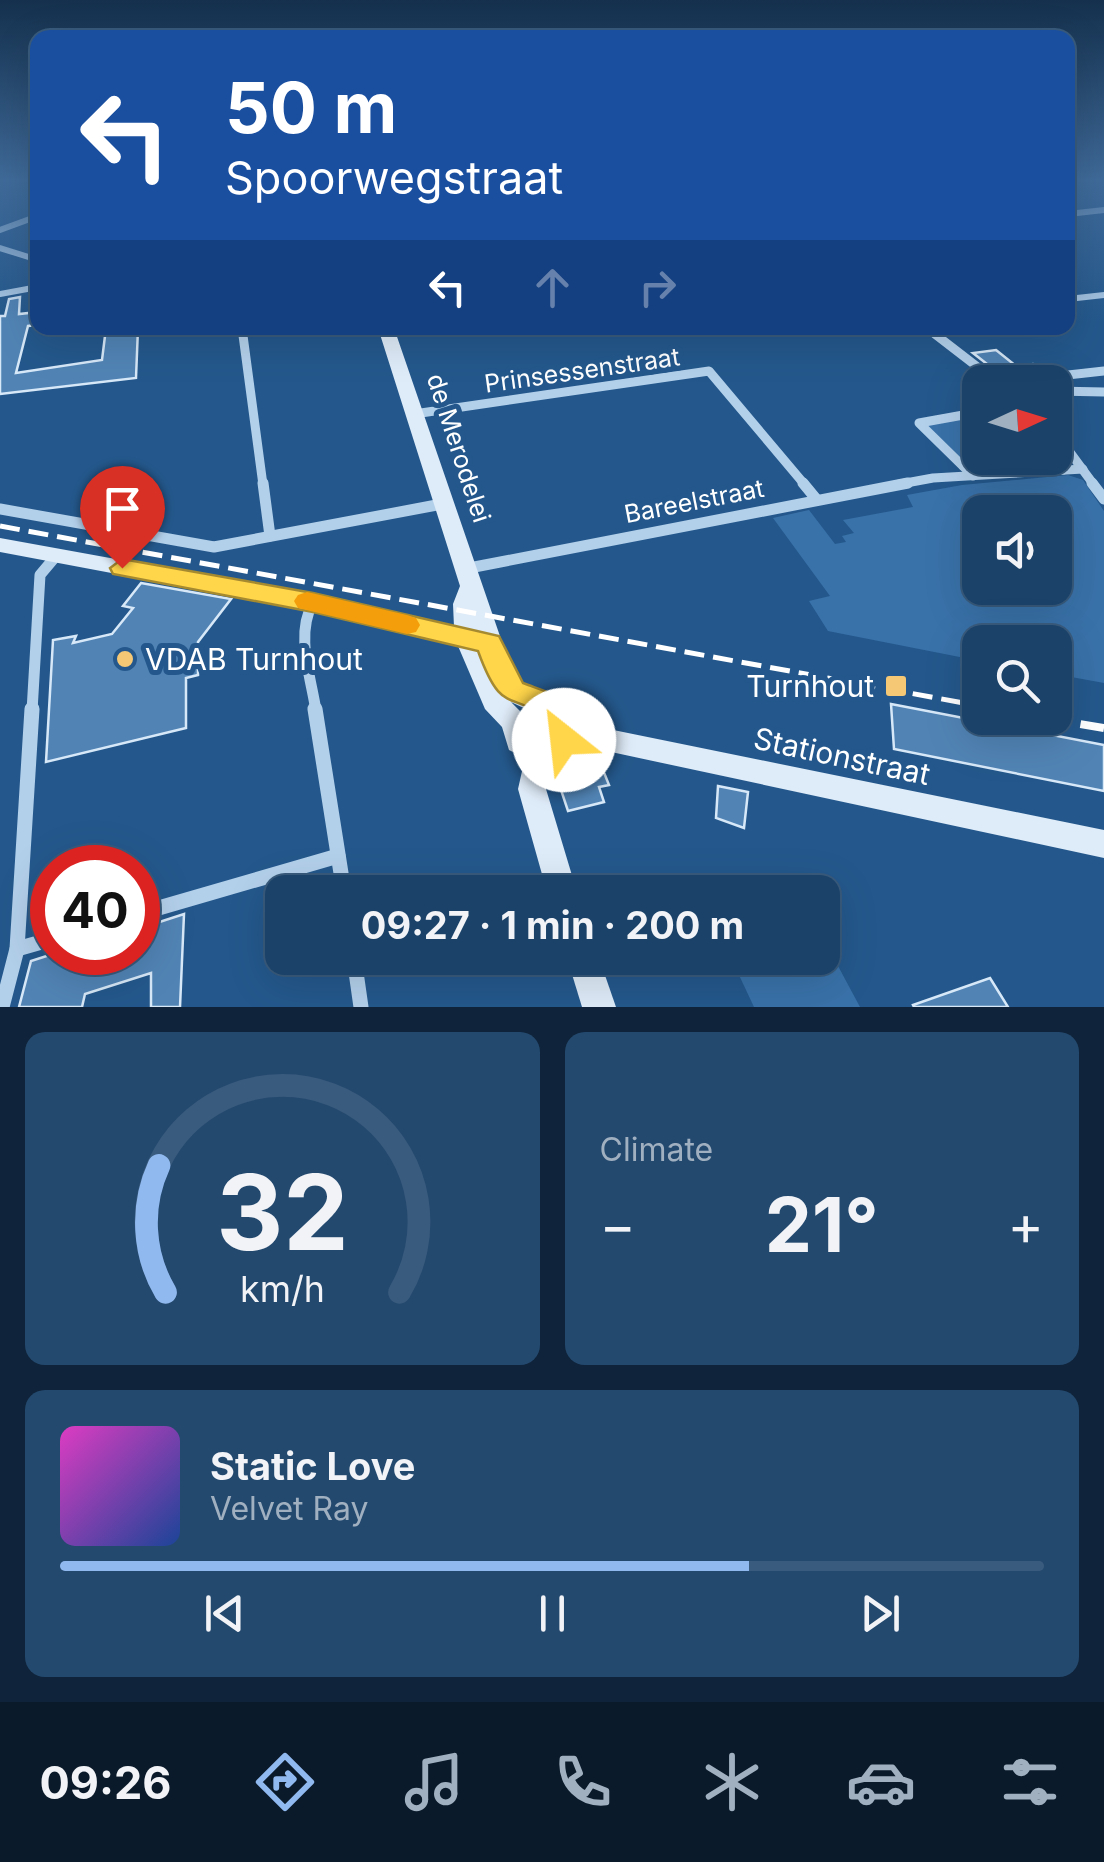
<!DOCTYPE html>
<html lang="en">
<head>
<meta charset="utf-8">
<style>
	body { margin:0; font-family:Inter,sans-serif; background:#24496f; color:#f1f3f6; height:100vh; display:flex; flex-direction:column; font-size:38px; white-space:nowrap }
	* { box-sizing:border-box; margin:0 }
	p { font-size:32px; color:#a0b0c0 }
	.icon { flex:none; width:55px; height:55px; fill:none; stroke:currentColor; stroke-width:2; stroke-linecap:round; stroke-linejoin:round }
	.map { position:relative; height:1007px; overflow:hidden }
	.panel { display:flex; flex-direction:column; gap:25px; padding:25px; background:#0f243a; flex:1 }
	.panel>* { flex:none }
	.banner { position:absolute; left:30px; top:30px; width:1045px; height:305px; border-radius:20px; box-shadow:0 10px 40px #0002,0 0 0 2px #395b7d; background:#1a4fa0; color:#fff; overflow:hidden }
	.needle { width:65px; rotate:86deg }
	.controls { position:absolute; left:962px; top:365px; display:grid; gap:20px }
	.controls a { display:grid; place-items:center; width:110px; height:110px; border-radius:20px; background:#1b4269; box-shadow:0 10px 40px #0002,0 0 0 2px #395b7d; font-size:50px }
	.speed { position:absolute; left:30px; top:845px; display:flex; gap:20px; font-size:50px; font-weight:700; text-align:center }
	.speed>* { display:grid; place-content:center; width:130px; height:130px; border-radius:50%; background:#1b4269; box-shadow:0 10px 40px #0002,0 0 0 2px #395b7d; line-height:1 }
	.speed .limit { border:15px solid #d22; background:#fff; color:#111 }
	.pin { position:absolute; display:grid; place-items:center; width:85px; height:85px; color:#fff; margin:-102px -42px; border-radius:50% 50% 50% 0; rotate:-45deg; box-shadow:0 0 10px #0007 }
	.pin .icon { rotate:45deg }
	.me { position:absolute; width:110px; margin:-55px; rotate:331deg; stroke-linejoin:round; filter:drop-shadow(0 0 8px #0008) }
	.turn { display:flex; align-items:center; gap:35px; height:210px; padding:0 30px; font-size:45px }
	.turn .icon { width:130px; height:130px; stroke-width:2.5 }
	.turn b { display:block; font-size:70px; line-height:85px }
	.lanes { display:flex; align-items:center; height:95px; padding:0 30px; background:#0003; justify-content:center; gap:50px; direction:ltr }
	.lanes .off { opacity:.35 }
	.big { font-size:75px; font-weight:700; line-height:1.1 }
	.panel .card { flex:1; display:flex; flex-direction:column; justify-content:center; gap:15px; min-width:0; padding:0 35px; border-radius:20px; background:#24496f }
	.panel .dial { align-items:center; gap:0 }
	.dial svg { height:260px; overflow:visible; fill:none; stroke:#395b7d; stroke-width:7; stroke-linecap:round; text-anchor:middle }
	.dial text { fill:#f1f3f6; stroke:none }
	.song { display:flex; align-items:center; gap:30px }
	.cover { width:120px; height:120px; border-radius:15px; background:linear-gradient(135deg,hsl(310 70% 55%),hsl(220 70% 35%)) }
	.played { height:10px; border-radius:5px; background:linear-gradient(90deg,#90b9f0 70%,#395b7d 70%) }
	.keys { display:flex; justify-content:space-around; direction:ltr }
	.heat { display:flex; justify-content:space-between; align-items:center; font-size:55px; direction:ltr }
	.panel .tiles { flex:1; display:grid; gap:25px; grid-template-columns:1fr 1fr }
	.card:last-child { grid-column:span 2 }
	.trip { position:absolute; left:265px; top:875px; width:575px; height:100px; border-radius:20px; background:#1b4269; box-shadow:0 10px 40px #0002,0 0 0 2px #395b7d; font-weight:700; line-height:100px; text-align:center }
	.dock { display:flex; height:160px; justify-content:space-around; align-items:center; background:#0b1a2a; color:#a0b0c0 }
	.dock .icon { width:70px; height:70px }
	.dock .active { color:#90b9f0 }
	.dock b { font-size:45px; color:#f1f3f6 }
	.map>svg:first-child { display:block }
	.green { fill:#3972a9; fill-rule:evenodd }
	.building { fill:#5184b5; stroke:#d7e8f8; stroke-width:2.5 }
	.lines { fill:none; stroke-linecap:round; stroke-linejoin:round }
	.street-far3 { stroke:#b3d0eb; stroke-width:6 }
	.street-far2 { stroke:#b3d0eb; stroke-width:9 }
	.street-far1 { stroke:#b3d0eb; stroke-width:11 }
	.street { stroke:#b3d0eb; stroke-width:15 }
	.secondary { fill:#deebf8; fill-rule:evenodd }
	.rail-far1 { stroke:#fff; stroke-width:5; stroke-dasharray:20 9; stroke-linecap:butt }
	.rail { stroke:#fff; stroke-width:8; stroke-dasharray:26 11; stroke-linecap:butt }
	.route { fill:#ffd54a; stroke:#a68a30; stroke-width:2.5 }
	.slow { fill:#f59e0b }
	.poi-dot { fill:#f5c876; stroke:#24588c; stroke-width:4 }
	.labels { text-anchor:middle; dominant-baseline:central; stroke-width:10; stroke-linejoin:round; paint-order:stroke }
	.street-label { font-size:25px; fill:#fff; stroke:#24588c }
	.near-poi-label { font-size:30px; fill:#fff; stroke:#24588c; text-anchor:start }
	.near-street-label { font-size:30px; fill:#fff; stroke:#24588c }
</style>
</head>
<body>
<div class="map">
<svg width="1104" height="1007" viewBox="0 0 1104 1007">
	<rect width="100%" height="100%" fill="#24588c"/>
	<g class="green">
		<path d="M967,418l13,8v27l-16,9 -37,-37z"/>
		<path d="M1068,475l15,5 21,31v172l-49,-9v-32h-75v19l-152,-30 -19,-30 21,-5 -57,-78 36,-8 26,34 11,-2 -4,-6 12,-3 -11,-13 70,-13 -6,-12 55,-10zM980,512h75v76h-75z"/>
		<path d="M823,938l37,69h-106l-23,-49h91z"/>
	</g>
	<g class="building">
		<path d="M20,297l-1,17 19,-2v13l-10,1 -12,47 86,-13 4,-32h32l-2,50 -136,16v-78h5l4,-17z"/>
		<path d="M996,350l20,16 17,-2 7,6 -39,5 -28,-22z"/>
		<path d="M141,583l90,16 -33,43v33l-12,3v50l-140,34 7,-122 23,-4 -3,7 39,-9 21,-26 -10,-2z"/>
		<path d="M891,704l213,41v46l-210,-42z"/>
		<path d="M603,770l6,15 -10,2 5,15 -36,9 -10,-30z"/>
		<path d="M718,786l30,6 -4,36 -28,-10z"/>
		<path d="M184,914l-4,93h-29v-34l-66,21 -3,13h-63l12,-46 28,-9h79v-23z"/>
		<path d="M990,978l18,29h-94l-1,-2z"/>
	</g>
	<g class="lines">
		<g class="street-far3">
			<path d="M1068,214l36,-4"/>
			<path d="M0,230l38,-14"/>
			<path d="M0,248l38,12"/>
			<path d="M0,294l38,-7"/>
			<path d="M1068,299l36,-4"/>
		</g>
		<g class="street-far2">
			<path d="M242,328l21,157"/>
			<path d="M927,328l70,54"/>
			<path d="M1004,382l100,-11"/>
			<path d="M1055,391l49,1"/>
			<path d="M414,414l295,-43 96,114"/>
			<path d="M1055,432l39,53"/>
			<path d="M1043,458l21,12"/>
			<path d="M963,466l18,-8"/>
			<path d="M973,476l-54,-53 61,-11"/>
			<path d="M895,485l38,-7 150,-9"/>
		</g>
		<g class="street-far1">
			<path d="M263,483l7,53"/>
			<path d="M803,483l14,17"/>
			<path d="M1092,483l12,16"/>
			<path d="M0,509l214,38 228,-43"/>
			<path d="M464,569l444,-86"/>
			<path d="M313,603c-18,31 -2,74 3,108"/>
			<path d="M32,711l8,-136 16,-19"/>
		</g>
		<g class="street">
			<path d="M315,709l29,183"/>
			<path d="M138,914l200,-58"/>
			<path d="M17,949l35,-10"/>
			<path d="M354,958l7,49"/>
			<path d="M2,1007l15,-58 15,-240"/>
		</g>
		<g class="secondary">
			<path d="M378,328h16l119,346 9,11 51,23 6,15 525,107v28l-530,-114 -7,9 -15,7 -6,29 31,103h-30l-29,-103 7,-31 -16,-8 -7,-23 -17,-18 -27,-63 -145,-35 -313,-59v-14l313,57 141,32 -1,-23 7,-18zM511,702l42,20 1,9 -9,8 -15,-3 -7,-22z"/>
			<path d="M567,958h32l17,49h-34z"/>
		</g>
		<path class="rail-far1" d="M0,526l980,180"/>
		<path class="rail" d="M1044,718l60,10"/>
	</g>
	<linearGradient id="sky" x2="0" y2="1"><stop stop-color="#14304d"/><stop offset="0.56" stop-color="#3f6a99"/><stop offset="1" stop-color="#3f6a99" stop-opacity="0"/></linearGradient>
	<rect width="1104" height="322" fill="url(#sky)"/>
	<path class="route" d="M122,559l191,34 186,43 24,47c34,13 74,21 51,66l-10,4 -11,-4 -4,-9 3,-17c-41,-36 -49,-3 -74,-72l-165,-39 -200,-38 -3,-6z"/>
	<path class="slow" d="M307,592l100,23 9,3 4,7 -4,7 -9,2 -109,-26 -4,-7 4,-6z"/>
	<g class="poi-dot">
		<circle cx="125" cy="659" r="10"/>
		<rect x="884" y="674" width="24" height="24" rx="5"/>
	</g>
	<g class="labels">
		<g class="street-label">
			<text transform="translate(582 370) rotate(-8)">Prinsessenstraat</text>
			<text transform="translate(459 448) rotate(72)">de Merodelei</text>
			<text transform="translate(694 501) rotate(-11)">Bareelstraat</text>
		</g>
		<g class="near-poi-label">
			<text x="145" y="659">VDAB Turnhout</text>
			<text x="874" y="686" text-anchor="end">Turnhout</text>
		</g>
		<g class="near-street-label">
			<text transform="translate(842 756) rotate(12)">Stationstraat</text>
		</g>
	</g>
</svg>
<div class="controls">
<a><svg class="needle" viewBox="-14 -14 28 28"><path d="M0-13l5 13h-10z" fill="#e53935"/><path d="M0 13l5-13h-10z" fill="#a0b0c0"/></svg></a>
<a><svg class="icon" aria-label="sound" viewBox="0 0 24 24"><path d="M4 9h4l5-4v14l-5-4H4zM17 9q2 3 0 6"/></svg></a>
<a><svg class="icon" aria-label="search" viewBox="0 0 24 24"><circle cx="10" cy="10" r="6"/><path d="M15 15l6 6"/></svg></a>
</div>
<div class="speed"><div class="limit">40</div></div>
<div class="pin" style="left:122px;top:568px;background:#d93025"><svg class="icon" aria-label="arrive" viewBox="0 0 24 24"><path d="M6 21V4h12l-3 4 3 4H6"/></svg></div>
<svg class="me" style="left:564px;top:740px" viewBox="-20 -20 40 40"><circle r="19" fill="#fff"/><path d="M0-13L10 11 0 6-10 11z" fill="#ffd54a"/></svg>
<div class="trip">09:27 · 1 min · 200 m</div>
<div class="banner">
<div class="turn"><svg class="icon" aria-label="left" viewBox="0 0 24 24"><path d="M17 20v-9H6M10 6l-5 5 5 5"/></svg><div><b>50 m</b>Spoorwegstraat</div></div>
<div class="lanes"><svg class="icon" aria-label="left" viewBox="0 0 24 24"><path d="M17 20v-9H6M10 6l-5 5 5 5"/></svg><svg class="icon off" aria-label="ahead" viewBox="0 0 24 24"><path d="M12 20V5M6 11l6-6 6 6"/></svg><svg class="icon off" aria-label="right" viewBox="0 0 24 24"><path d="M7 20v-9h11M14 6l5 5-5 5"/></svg></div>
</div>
</div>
<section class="panel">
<div class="tiles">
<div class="card dial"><svg viewBox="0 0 100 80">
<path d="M14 69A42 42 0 1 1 86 69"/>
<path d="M14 69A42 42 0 0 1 12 30" stroke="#90b9f0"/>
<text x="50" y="56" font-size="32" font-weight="700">32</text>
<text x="50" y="72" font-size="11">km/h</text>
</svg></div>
<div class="card"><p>Climate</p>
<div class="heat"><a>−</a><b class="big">21°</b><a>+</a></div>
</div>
<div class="card">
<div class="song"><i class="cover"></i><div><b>Static Love</b><p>Velvet Ray</p></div></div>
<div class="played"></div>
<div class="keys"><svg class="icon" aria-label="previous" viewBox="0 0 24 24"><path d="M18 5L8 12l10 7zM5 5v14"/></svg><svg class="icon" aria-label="pause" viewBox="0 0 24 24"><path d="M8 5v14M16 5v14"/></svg><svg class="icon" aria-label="next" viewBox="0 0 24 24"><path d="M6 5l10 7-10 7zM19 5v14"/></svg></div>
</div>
</div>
</section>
<nav class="dock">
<b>09:26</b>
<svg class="icon active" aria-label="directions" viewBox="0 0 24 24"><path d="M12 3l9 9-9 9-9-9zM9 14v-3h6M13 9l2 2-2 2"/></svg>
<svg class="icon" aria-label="music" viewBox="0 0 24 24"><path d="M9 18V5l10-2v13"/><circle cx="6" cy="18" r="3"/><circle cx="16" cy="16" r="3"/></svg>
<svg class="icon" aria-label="phone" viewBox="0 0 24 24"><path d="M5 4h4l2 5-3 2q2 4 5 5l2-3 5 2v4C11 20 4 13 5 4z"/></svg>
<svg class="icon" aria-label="climate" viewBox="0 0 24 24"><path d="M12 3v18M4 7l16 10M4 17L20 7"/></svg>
<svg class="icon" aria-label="car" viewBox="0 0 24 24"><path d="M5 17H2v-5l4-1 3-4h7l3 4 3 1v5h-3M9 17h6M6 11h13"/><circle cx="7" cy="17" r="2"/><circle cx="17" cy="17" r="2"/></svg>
<svg class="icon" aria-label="filters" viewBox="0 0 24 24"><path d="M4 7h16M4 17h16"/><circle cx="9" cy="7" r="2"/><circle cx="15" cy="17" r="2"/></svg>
</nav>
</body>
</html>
